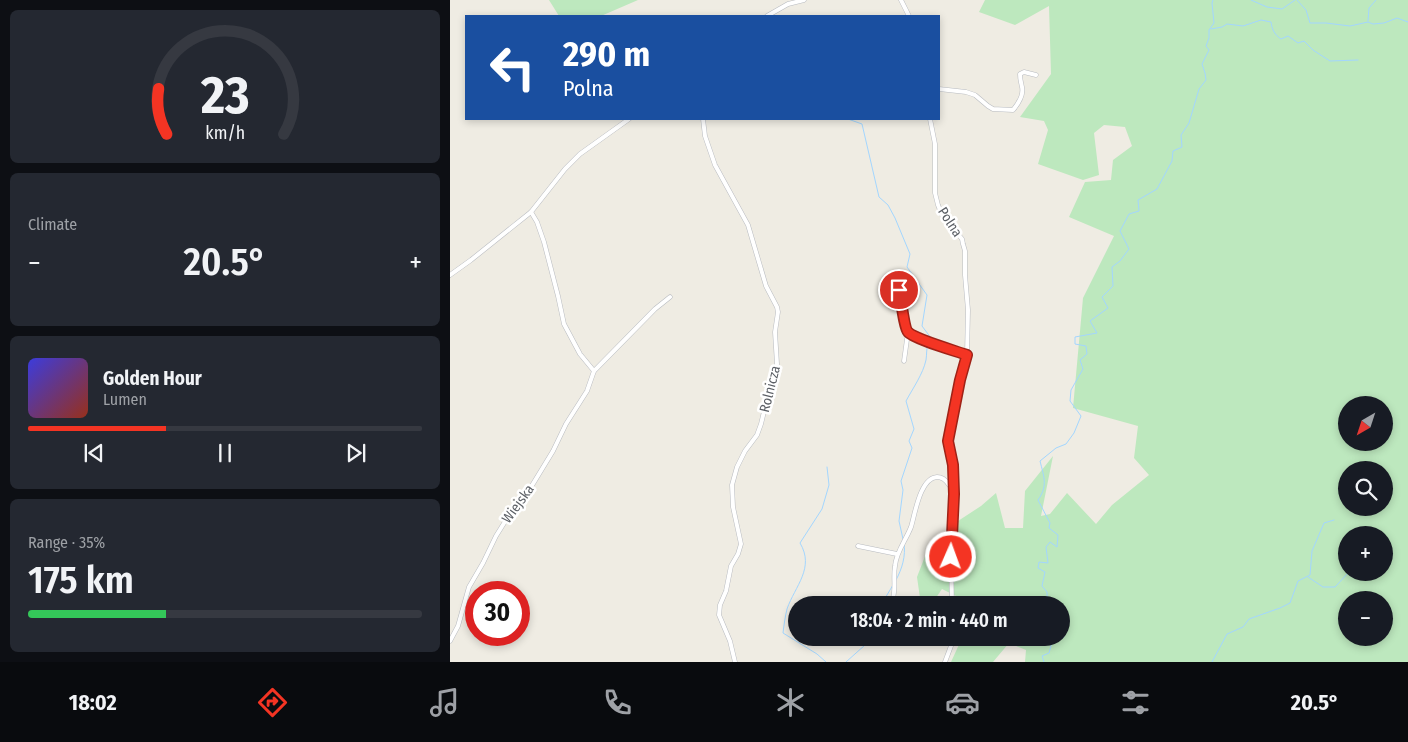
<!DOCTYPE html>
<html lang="en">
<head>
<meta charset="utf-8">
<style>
	body { margin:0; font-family:"Fira Sans Condensed",sans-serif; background:#242831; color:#f1f3f6; height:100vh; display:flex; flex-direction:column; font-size:19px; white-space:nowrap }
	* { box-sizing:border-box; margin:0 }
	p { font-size:16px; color:#9ea1a6 }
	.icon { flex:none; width:28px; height:28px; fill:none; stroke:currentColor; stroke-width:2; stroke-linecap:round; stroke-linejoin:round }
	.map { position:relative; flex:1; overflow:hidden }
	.drawer { display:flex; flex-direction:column; gap:10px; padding:10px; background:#0d0f14; width:450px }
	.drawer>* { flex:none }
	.top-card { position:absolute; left:15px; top:15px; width:475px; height:105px; border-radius:0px; box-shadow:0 2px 8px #0003; background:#1a4fa0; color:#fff; overflow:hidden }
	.needle { width:32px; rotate:219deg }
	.controls { position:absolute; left:888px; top:396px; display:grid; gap:10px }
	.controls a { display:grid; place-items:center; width:55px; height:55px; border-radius:50%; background:#171b24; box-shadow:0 2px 8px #0003; font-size:25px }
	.speed { position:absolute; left:15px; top:581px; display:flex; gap:10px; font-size:25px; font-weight:700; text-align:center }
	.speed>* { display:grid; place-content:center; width:65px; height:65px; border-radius:50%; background:#171b24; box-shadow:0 2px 8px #0003; line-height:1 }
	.speed .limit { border:8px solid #d22; background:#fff; color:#111 }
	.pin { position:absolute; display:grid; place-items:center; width:42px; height:42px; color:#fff; margin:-21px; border:2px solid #fff; border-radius:50%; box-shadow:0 1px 5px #0007 }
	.me { position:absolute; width:55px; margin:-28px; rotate:2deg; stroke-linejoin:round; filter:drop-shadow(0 0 4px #0008) }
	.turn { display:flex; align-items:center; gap:18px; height:105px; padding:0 15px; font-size:22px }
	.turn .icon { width:65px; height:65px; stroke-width:2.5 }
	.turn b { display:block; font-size:35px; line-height:42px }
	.big { font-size:38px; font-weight:600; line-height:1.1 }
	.drawer .card { flex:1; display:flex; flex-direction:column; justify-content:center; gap:8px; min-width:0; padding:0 18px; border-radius:8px; background:#242831 }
	.drawer .dial { align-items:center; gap:0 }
	.dial svg { height:130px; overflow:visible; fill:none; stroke:#363941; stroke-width:7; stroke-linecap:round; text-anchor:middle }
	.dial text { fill:#f1f3f6; stroke:none }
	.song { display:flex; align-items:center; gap:15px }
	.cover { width:60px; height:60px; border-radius:8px; background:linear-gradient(135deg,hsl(240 70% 55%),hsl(10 70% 35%)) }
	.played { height:5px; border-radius:2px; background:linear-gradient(90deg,#f43423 35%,#363941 35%) }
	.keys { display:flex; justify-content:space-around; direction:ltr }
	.heat { display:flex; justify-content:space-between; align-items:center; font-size:28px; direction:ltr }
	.charge { height:8px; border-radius:4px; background:linear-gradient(90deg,#34c759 35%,#363941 0) }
	.trip { position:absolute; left:338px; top:596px; width:282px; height:50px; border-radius:25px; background:#171b24; box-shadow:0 2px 8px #0003; font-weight:600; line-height:50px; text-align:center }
	.tabs { display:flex; height:80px; justify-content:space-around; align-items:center; background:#090b0e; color:#9ea1a6 }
	.tabs .icon { width:35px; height:35px }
	.tabs .active { color:#f43423 }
	.tabs b { font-size:22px; color:#f1f3f6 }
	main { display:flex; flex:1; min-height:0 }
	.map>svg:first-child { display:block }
	.green { fill:#bde8be; fill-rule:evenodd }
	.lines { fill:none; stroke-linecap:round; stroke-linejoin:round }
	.stream { stroke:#a3d6ff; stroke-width:1 }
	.minor-casing { stroke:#b8bbc0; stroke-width:5 }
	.minor { stroke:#fff; stroke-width:4 }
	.route-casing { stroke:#9f2217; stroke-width:12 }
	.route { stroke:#f43423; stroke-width:9 }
	.labels { text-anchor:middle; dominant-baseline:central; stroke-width:5; stroke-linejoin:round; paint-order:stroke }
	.street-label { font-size:14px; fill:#5b5f65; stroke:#fff }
</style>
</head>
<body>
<main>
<section class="drawer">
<div class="card dial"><svg viewBox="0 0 100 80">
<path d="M14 69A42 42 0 1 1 86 69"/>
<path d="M14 69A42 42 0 0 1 9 41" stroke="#f43423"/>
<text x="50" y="56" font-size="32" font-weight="700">23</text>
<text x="50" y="72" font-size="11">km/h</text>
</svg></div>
<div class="card"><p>Climate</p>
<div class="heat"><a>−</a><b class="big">20.5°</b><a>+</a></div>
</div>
<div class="card">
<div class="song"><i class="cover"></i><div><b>Golden Hour</b><p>Lumen</p></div></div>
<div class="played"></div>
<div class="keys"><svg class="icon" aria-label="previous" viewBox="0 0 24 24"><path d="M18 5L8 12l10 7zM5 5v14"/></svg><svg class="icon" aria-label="pause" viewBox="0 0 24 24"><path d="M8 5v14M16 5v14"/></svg><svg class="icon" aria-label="next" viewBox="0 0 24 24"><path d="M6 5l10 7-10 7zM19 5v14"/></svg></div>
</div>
<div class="card"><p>Range · 35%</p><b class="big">175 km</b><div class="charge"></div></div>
</section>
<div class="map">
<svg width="958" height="662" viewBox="0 0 958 662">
	<rect width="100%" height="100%" fill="#efece3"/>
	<g class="green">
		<path d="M99,0h89l-37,16h-42z"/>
		<path d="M535,0h423v662h-383l1,-12 -17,-7 -16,19h-42l11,-24h99v-33h-101l-2,-8 -16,-8 -11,16h-10l-4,-28 12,-31 7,29 18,-7 4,-47 23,-15 15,-13 9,35h18l2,-37 28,-35 -12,60 9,-2 17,-21 29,31 16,-19 37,-30 -15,-17 4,-32 -65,-18 10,-110 31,-62 -45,-19 16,-35 26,-2 2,-20 19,-14 -7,-19 -21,-2 -10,8 5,42 -16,5 -45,-16 10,-34 -4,-9 -24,-4 31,-43 -2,-68 -34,19 -36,-13zM896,405h38v37h-38zM896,470h38v38h-38zM896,535h38v37h-38zM896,600h38v38h-38z"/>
	</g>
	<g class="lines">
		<g class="stream">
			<path d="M801,0l16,7 15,2 13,-9"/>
			<path d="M847,0l9,10 4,13h16l24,3 18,-4 5,2 11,-1 13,-5 11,4"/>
			<path d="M918,21l1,-13 7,-8"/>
			<path d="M761,29l11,-2 5,-3 16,2 18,-6 10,2c1,8 4,13 10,17l7,-3 10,7 6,-2 9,9 17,11 28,-1"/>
			<path d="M398,119l14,5 17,73 9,8 7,13 15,36 -3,13 20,28 -5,31 9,12 -1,2"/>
			<path d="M453,539l-4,-18 4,-31 -2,-9 11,-33 -3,-7 5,-12 -8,-28c7,-13 17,-27 20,-41 1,-6 0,-10 2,-16"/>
			<path d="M858,577l15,10h12l14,-15"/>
			<path d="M446,580c6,-11 10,-24 8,-37"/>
			<path d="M431,605l12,-20"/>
			<path d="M597,605v-13l-5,-6 3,-14 -7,-4 1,-6 9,1 -2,-16 4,-5 7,5 1,-12 -9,-7 1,-5 -12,-23c10,-14 6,-23 2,-39l16,-13 10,-4 8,-11 7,-17 -11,-15 1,-11 12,-21 -3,-9 7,-6 -1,-8 -11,-2v-7l22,-4 -7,-12 18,-13 -6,-11 11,-11 -1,-19 8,-6 9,-12 -9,-18 9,-17 10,-3 -1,-11 19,-11 15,-28 1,-10 9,-4 -1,-12 8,-12 10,-34 7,-9 -1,-7 -3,-9 7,-14 -3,-4 3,-8v-8l5,-7 -2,-20 1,-3"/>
			<path d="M376,662l-9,-8 -34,-21c1,-8 2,-16 4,-24 8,-23 28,-41 13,-66l22,-34 7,-24 -2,-18"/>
			<path d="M396,662l19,-17 6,-7"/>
			<path d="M594,662l-2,-6 7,-3 3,-11 11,-4 3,-7 -5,-4"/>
			<path d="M762,662l15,-28 16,-7 6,-8 31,-11 10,-5 8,-22 12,-6 2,-24 12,-28 10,-3"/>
		</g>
		<g class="minor-casing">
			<g id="minor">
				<path d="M451,0l8,16"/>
				<path d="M317,16l21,-12 16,-4"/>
				<path d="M489,89l27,3 9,3 13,11 5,3 20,1c5,-6 11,-14 9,-23 -1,-5 -2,-7 -2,-13l4,-2 12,3"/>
				<path d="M253,119l2,17 10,29 33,60 18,61 11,21 1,5 -3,20 2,32 -2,13 -8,22 -6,25 -4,11 -12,16 -8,16 -5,18 1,22 8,37 -3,10 -7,12 -5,25 -6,14 -1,10 11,26 5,21"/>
				<path d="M480,119l5,25v49l3,12 4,10 20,24 1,5 2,7v24l3,35 -1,45 -19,86 5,24 1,29 -3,63 1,48"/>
				<path d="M81,212l6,10 7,20 14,54 6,28 16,30 14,17"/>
				<path d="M0,275l21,-15 60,-48 34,-43 15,-15 49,-35"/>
				<path d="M445,275l8,30 2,18 3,9 -4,29"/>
				<path d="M458,332l10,6 49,17"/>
				<path d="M408,546l39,8"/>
				<path d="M443,598c3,-11 0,-21 2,-32 1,-14 11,-26 16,-39 4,-13 9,-49 26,-50 5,0 9,3 12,8l5,-1"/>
				<path d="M0,641l8,-15 11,-39 14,-24 13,-27 10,-16 22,-28 25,-41 13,-27 21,-33 7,-20 61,-62 15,-12"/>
				<path d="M495,662l6,-16 1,-8"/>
			</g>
		</g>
		<use href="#minor" class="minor"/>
	</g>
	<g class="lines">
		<g class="route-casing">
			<path id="route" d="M449,290c2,8 5,38 9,42 6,7 48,19 59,23l-7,25 -12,61 5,24 1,29 -3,63"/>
		</g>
		<use href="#route" class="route"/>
	</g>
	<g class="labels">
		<g class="street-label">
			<text transform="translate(500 222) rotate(57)">Polna</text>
			<text transform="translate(320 389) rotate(-76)">Rolnicza</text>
			<text transform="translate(68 504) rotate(-54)">Wiejska</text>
		</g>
	</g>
</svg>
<div class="controls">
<a><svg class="needle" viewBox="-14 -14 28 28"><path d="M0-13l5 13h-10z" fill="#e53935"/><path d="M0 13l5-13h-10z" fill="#9ea1a6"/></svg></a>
<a><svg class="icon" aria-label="search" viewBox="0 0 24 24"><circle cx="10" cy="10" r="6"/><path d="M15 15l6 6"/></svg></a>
<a>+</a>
<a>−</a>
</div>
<div class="speed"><div class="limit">30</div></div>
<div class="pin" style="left:449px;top:290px;background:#d93025"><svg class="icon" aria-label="arrive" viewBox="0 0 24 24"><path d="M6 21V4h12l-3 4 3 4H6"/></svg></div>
<svg class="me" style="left:501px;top:557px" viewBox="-20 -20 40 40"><circle r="17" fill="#f43423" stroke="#fff" stroke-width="3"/><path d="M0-11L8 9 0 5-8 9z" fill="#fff"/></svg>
<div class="trip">18:04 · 2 min · 440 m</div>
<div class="top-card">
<div class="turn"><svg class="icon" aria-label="left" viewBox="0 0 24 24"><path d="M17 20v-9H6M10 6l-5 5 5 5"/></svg><div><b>290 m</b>Polna</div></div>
</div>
</div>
</main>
<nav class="tabs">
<b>18:02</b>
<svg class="icon active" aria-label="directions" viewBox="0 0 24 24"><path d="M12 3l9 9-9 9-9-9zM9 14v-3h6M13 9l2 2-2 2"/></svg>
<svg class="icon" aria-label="music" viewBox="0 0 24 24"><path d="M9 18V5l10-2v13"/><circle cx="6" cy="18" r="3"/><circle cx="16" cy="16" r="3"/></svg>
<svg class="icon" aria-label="phone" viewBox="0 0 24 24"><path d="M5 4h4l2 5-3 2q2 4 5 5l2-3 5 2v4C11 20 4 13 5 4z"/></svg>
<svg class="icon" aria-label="climate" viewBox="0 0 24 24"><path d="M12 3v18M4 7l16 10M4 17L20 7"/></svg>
<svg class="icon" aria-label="car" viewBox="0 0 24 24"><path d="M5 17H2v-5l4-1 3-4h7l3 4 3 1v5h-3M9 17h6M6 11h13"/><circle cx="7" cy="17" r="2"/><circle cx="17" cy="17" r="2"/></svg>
<svg class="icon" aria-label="filters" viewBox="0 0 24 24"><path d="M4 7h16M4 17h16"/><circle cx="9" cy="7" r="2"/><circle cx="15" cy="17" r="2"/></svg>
<b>20.5°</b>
</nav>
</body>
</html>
